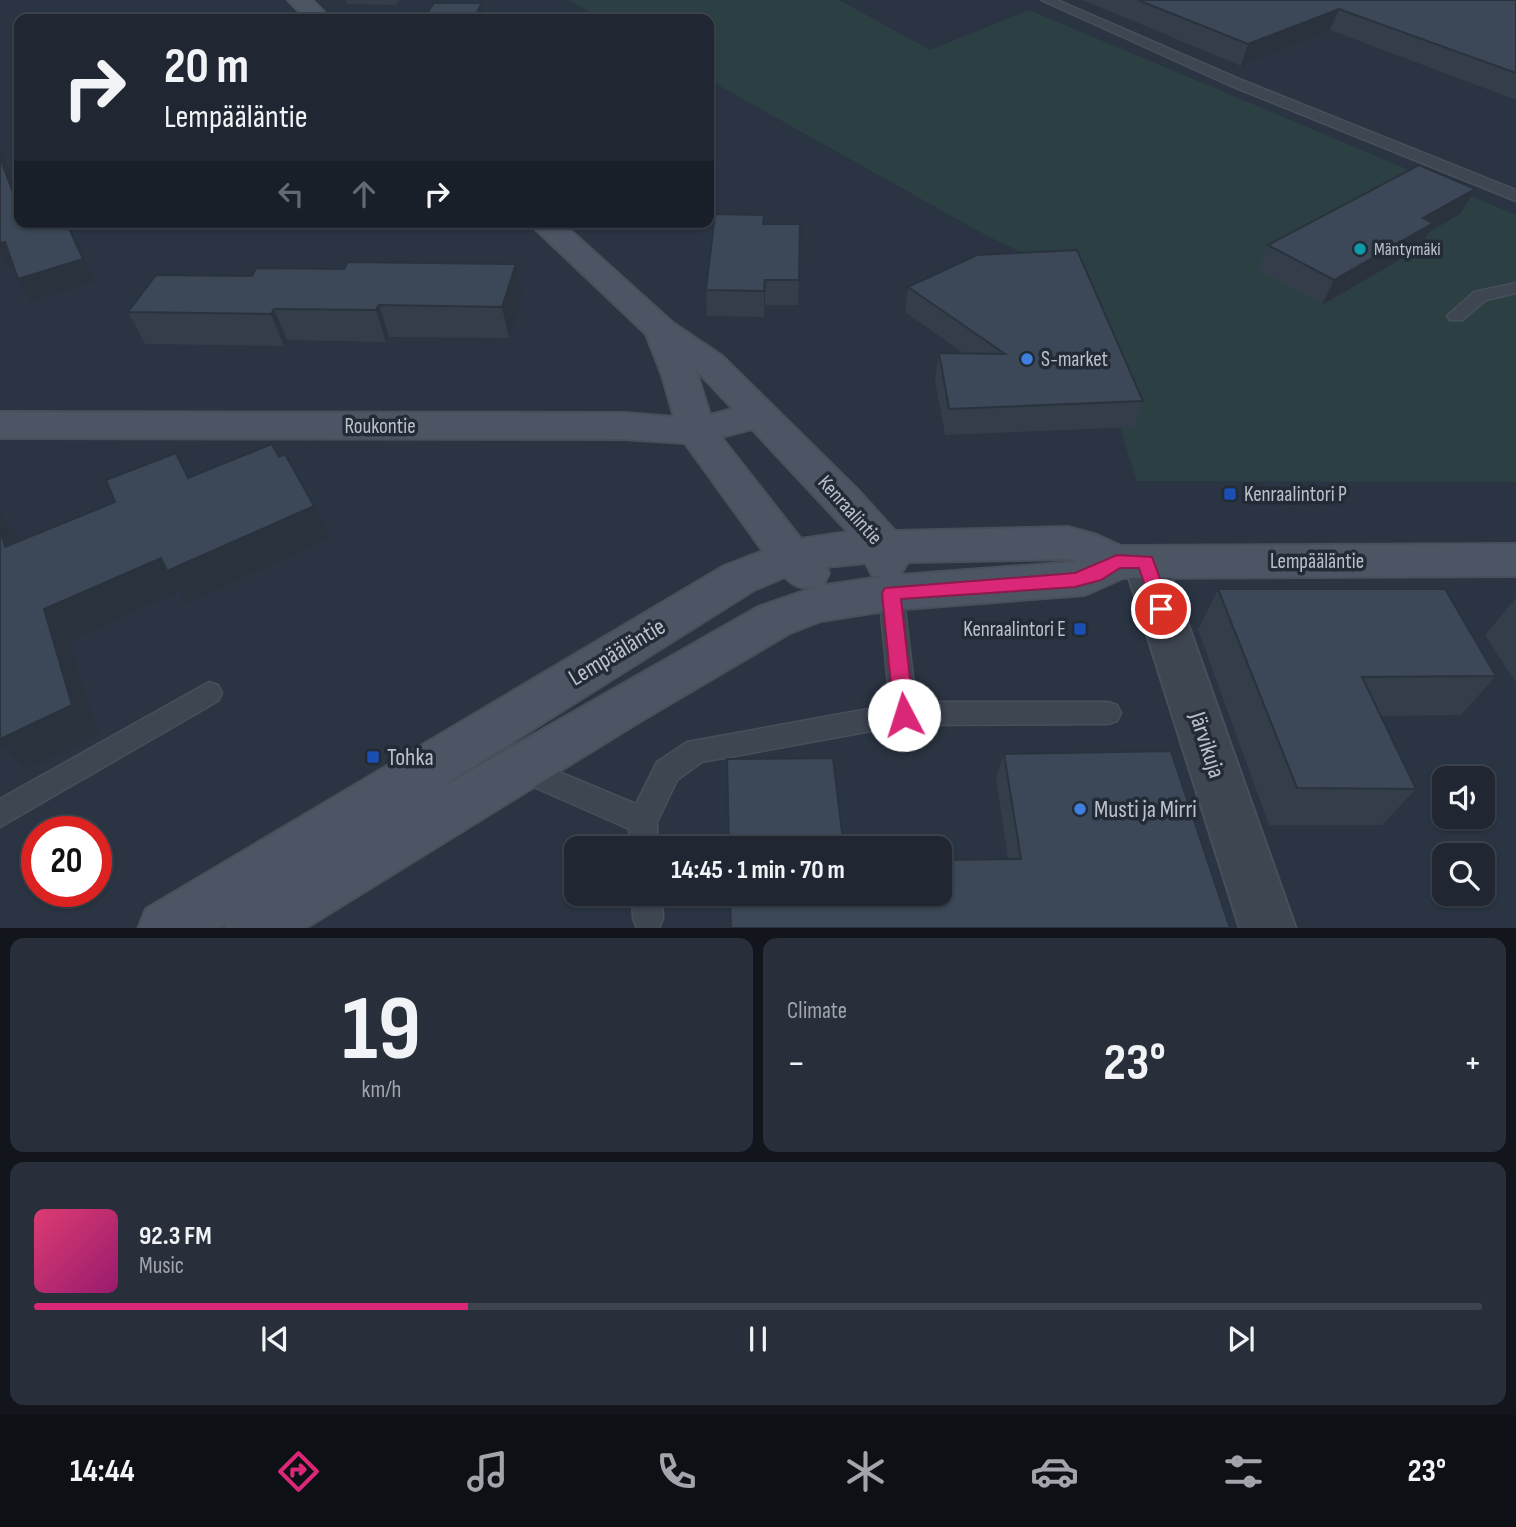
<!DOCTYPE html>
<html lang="en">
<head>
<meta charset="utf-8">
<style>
	body { margin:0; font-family:"Sofia Sans Condensed",sans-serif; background:#282f3a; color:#f1f3f6; height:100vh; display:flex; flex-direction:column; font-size:26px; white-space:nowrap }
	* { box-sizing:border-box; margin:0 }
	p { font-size:23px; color:#a2a5ac }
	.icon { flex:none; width:38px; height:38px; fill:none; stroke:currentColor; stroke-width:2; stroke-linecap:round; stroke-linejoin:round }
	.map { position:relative; height:928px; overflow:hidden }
	.drawer { display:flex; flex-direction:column; gap:10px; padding:10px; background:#12151c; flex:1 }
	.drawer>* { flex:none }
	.guide { position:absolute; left:14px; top:14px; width:700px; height:214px; border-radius:14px; box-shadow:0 2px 5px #0004,0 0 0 2px #3d444d; background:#202732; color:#f1f3f6; overflow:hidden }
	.fabs { position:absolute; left:1432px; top:766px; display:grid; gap:14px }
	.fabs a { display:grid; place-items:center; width:63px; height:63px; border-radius:14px; background:#202732; box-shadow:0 2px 5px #0004,0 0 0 2px #3d444d; font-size:35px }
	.speed { position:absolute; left:21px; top:816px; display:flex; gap:14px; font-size:35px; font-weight:700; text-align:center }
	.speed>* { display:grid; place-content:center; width:91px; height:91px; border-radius:50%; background:#202732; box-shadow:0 2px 5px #0004,0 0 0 2px #3d444d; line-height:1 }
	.speed .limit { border:10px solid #d22; background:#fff; color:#111 }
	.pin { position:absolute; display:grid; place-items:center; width:60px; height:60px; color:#fff; margin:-30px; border:4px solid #fff; border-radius:50%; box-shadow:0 2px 7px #0007 }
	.me { position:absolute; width:77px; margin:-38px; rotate:355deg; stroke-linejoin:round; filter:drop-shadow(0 0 5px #0008) }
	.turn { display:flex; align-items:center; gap:24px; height:147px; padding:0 35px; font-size:32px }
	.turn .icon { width:91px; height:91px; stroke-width:2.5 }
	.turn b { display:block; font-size:49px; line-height:60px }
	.lanes { display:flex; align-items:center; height:66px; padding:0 35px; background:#0003; justify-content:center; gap:35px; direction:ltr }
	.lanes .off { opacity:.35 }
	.big { font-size:52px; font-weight:700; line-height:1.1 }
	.drawer .widget { flex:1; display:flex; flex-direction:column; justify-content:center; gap:10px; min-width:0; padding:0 24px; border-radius:14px; background:#282f3a }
	.drawer .dial { align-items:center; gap:0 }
	.dial b { font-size:91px; line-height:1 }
	.song { display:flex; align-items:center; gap:21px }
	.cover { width:84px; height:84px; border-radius:10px; background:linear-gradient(135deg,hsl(340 70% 55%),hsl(320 70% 35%)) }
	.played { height:7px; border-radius:4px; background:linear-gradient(90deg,#db2777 30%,#3d444d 30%) }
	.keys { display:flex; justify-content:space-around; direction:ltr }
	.heat { display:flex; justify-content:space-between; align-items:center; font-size:38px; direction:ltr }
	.drawer .tiles { flex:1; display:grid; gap:10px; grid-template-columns:1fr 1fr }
	.widget:last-child { grid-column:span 2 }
	.trip { position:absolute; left:564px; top:836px; width:388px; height:70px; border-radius:14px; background:#202732; box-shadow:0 2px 5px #0004,0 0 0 2px #3d444d; font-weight:700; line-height:70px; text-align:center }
	.menu { display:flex; height:112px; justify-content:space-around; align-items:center; background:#0d1014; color:#a2a5ac }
	.menu .icon { width:49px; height:49px }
	.menu .on { color:#db2777 }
	.menu b { font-size:32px; color:#f1f3f6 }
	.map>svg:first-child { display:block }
	.green { fill:#2c4043 }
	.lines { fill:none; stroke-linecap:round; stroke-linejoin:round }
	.lane-casing { stroke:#484f5b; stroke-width:3 }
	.street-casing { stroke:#484f5b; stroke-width:4 }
	.secondary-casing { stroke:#484f5b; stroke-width:4 }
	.lane { fill:#3e4652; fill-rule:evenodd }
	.street { fill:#3e4652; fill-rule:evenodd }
	.secondary { fill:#4c5564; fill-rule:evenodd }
	.wall { fill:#343e4b }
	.shaded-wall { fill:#2a323d }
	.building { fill:#3c4857; stroke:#2a323d; stroke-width:2 }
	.route { fill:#db2777; stroke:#8e194d; stroke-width:2 }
	.culture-dot { fill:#0f9aa8; stroke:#232b37; stroke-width:2.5 }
	.shop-dot { fill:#3f7fe0; stroke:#232b37; stroke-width:2.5 }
	.transit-dot { fill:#1a4fb4; stroke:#232b37; stroke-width:2.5 }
	.labels { text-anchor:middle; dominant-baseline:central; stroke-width:7; stroke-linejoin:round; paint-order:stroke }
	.far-poi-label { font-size:18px; fill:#bbc1cc; stroke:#232b37; text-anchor:start }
	.poi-label { font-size:21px; fill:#bbc1cc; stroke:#232b37; text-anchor:start }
	.street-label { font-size:21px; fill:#bbc1cc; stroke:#232b37 }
	.near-street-label { font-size:24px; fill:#bbc1cc; stroke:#232b37 }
	.near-poi-label { font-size:24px; fill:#bbc1cc; stroke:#232b37; text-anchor:start }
</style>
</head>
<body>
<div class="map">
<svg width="1516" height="929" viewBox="0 0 1516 929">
	<rect width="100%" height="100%" fill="#2a3442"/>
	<path class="green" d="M569,0h270l91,50 99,-40 487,205v267l-379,-1 -66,-206 -82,-38 -280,-157v-61h-106z"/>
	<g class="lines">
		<g class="lane-casing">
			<g id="lane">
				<path d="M1041,0h16l182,79 277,111v11l-287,-116z"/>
				<path d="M1516,283v10l-30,7 -24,20h-12l-3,-4 27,-24z"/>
				<path d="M891,584l8,2 4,7 13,109h192l9,3 4,8 -4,8 -9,3 -204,1 -202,37 -25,18 -20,42 1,27h-28l-1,-20 -118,-52 -4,-9 4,-9 10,-3 115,48 21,-42 30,-20 203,-37 -11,-112 4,-7z"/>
				<path d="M209,682l9,3 4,8 -4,8 -218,126v-28z"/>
				<path d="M632,894h30l1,24 -4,11h-22l-4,-11z"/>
			</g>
		</g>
		<g class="street-casing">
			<path id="street" d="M1145,546l15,4 6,12 130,367h-56l-116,-367 6,-12z"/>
		</g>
		<g class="secondary-casing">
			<g id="secondary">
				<path d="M288,0h24l19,19h-24z"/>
				<path d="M528,222h33l112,101 49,33 137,135 36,40 173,-4 29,8 24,11 395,-2v32l-393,2 -38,17 -194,15 -70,11 -31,12 -151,89 -335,207h-80l3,-6 -9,6h-80l8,-20 578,-343 39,-15 -78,-108 -61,-4 -624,-1v-26l624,1 50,4 -12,-42 -16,-41zM696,370l2,2 35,37 -23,6zM752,429l96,103 -47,7 -80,-102zM1068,559l9,3 -177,13 8,-13zM866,563l6,12 9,2 -62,9 -61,21 -323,184 319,-201 31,-13c12,12 22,13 38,8l6,-12 -3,-6z"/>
			</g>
		</g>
		<use href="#lane" class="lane"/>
		<use href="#street" class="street"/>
		<use href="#secondary" class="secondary"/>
	</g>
	<g class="wall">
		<path d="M345,0h55l-3,5 -50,-1z"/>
		<path d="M1083,0h433v100l-186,-70 -89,36z"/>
		<path d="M1475,189l-14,24 -33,20 -8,15 -98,57 -64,-35 10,-25z"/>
		<path d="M764,224l35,56 -1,25h-33l-1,12 -57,-1 -1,-26z"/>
		<path d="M516,264l7,31 -14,43 -120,-1 -3,5 -99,-2 -3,6 -139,-2 -17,-32 124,-36 92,-7z"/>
		<path d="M908,287l235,114 -9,26 -189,8 -10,-56 4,-26h24l-58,-41z"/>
		<path d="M1218,589l278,87 -35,39 -80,1 35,73 -34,36h-113l-71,-195z"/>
		<path d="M1516,598v85l-31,-48z"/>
		<path d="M1004,754l226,174 -222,-69 -12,-81z"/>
	</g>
	<g class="shaded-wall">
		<path d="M482,3l3,15 -1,1h-11z"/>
		<path d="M1339,9l-9,21 -89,36 7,-22z"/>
		<path d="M0,148l19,49v8l-19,-47z"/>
		<path d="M1475,189l-14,24 -33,20 -8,15 -98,57 12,-25 89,-62z"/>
		<path d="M67,224l12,21 15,36 -63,20 -13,-22z"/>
		<path d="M5,242l13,21 -10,3 -8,-13v-10z"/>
		<path d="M516,264l7,31 -14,43 -7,-31z"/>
		<path d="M765,280v25l-1,12v-26z"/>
		<path d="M379,305l10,32 -3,5 -10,-32z"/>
		<path d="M274,309l13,31 -3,6 -13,-32z"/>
		<path d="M314,506l15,32 -142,65 -7,-12 -111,50 29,94 -71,35 -24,-24 -3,1v-28l44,-110 117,-51z"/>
		<path d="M0,513l19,25 11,41 -25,-32 -5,-19z"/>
	</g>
	<g class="building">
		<path d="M1138,0h378v73l-177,-64 -91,35z"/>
		<path d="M434,3h48l-9,16h-50z"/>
		<path d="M0,158l16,42 3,-1v23h36l2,5 10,-3 16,35 -65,20 -13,-37 -5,1z"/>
		<path d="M1419,165l56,24 -52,29 10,5 -99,57 -66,-35z"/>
		<path d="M715,214l49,1 -1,9h37l-1,56h-34l-1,11 -58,-1z"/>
		<path d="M1077,250l66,151 -194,8 -10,-56 66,1 -97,-67 69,-32z"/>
		<path d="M348,262l168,2 -14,43 -123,-2 -3,5 -102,-1 -3,5 -143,-2 28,-37 96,1 4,-8 88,1z"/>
		<path d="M272,444l7,13 6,-3 29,52 -147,65 -6,-13 -117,51 28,96 -72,34v-211l5,19 110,-45 -9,-22 70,-27 12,25z"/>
		<path d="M1218,589h227l51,87 -134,1 54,112 -119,-1z"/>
		<path d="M1171,751l59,177h-499l-1,-34h210v-34l81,-1 -17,-105z"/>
		<path d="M833,758l11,91h-115l-2,-90z"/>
	</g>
	<path class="route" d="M1117,555l35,2 19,52 -3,5 -7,2 -6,-2 -16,-46h-19l-19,12 -26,7 -174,12 13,116 -3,6 -7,2 -7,-2 -3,-6 -12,-122 3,-5 190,-15z"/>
	<circle class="culture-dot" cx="1360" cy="249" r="7"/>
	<g class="shop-dot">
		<circle cx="1027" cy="359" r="7"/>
		<circle cx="1080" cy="809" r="7"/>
	</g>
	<g class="transit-dot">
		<rect x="1223" y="487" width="14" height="14" rx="3.5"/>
		<rect x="1073" y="622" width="14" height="14" rx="3.5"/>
		<rect x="366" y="750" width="14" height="14" rx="3.5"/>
	</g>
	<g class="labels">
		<g class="far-poi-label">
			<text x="1374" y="249">Mäntymäki</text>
		</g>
		<g class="poi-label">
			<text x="1041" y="359">S-market</text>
			<text x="1244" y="494">Kenraalintori P</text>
			<text x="1066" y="629" text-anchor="end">Kenraalintori E</text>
		</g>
		<g class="street-label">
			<text x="380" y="426">Roukontie</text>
			<text transform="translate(850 510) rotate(48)">Kenraalintie</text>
			<text x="1317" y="561">Lempääläntie</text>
		</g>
		<g class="near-street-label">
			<text transform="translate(617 652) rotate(-31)">Lempääläntie</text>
			<text transform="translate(1207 745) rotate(72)">Järvikuja</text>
		</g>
		<g class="near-poi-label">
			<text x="387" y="757">Tohka</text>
			<text x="1094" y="809">Musti ja Mirri</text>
		</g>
	</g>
</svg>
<div class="fabs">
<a><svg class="icon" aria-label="sound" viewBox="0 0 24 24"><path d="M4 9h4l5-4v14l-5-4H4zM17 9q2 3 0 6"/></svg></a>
<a><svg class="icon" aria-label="search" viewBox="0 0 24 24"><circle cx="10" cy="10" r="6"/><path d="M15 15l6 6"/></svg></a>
</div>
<div class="speed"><div class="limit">20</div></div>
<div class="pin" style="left:1161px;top:609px;background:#d93025"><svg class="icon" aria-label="arrive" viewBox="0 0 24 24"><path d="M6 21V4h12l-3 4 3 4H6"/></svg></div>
<svg class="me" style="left:904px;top:715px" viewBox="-20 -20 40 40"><circle r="19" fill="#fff"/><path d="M0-13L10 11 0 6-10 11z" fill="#db2777"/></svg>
<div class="trip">14:45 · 1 min · 70 m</div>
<div class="guide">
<div class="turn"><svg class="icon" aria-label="right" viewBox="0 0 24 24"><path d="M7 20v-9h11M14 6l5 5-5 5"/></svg><div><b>20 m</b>Lempääläntie</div></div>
<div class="lanes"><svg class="icon off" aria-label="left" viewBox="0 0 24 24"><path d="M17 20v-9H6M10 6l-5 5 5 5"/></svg><svg class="icon off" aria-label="ahead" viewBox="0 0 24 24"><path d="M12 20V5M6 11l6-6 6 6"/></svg><svg class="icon" aria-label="right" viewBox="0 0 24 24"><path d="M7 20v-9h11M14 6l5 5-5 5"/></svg></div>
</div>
</div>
<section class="drawer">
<div class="tiles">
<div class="widget dial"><b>19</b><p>km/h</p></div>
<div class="widget"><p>Climate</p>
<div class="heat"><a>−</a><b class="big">23°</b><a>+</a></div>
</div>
<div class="widget">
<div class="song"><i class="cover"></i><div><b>92.3 FM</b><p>Music</p></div></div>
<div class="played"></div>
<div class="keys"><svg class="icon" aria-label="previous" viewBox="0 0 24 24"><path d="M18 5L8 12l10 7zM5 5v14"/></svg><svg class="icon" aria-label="pause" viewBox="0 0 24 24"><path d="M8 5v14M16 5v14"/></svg><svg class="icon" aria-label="next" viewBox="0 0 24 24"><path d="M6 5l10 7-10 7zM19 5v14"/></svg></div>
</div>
</div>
</section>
<nav class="menu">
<b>14:44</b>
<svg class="icon on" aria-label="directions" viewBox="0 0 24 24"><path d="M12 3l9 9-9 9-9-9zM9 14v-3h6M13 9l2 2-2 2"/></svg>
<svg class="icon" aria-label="music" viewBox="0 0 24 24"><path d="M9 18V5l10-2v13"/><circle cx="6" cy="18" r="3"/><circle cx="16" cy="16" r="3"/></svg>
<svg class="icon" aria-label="phone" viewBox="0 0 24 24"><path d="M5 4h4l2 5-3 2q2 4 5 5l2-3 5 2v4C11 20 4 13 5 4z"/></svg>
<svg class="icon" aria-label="climate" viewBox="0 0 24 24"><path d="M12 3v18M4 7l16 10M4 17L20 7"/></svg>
<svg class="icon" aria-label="car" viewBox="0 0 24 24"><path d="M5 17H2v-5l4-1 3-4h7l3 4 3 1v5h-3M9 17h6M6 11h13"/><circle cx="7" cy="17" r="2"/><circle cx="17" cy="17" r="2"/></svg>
<svg class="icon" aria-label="filters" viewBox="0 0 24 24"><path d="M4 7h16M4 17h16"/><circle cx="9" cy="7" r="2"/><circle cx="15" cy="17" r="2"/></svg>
<b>23°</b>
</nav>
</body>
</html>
